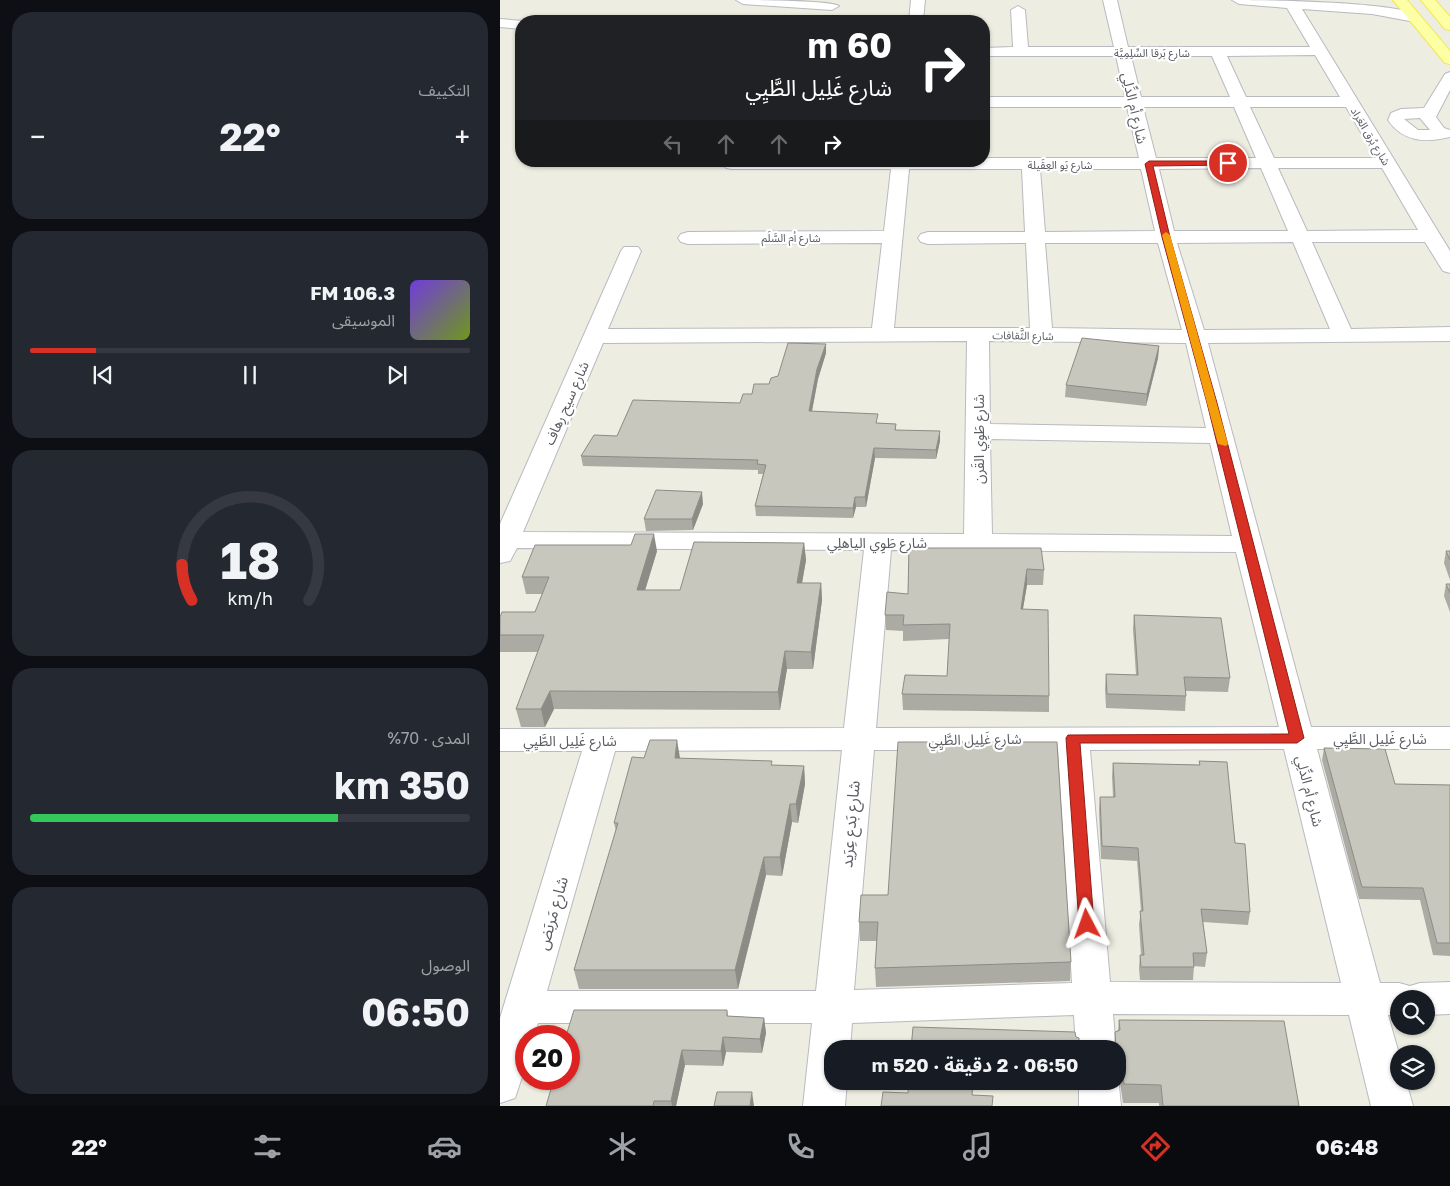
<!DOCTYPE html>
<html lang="ar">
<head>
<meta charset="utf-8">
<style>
	body { margin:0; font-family:"Golos Text","Noto Sans Arabic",sans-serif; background:#242831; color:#f1f3f6; direction:rtl; height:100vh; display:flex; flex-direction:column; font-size:19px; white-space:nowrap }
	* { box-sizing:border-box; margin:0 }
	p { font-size:16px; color:#9ea1a6 }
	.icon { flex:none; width:28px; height:28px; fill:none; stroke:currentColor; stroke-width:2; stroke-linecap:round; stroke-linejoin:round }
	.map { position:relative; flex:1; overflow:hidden; direction:ltr }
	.details { display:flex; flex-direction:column; gap:12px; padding:12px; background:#0d0f14; width:500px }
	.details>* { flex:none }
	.guide { position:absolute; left:15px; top:15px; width:475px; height:152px; border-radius:20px; box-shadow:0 1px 4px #0004; direction:rtl; background:#202124; color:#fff; overflow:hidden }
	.tools { position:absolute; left:890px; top:990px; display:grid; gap:10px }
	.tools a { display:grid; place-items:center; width:45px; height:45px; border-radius:50%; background:#171b24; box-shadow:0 1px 4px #0004; font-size:25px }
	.speed { position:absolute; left:15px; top:1025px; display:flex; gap:10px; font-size:25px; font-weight:700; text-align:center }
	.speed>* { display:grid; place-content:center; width:65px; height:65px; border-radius:50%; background:#171b24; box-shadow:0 1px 4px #0004; line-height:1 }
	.speed .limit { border:8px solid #d22; background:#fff; color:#111 }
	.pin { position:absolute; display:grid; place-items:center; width:42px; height:42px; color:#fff; margin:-21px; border:2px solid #fff; border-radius:50%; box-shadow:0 1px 5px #0007 }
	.me { position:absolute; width:55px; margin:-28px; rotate:356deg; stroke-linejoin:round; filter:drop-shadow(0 0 4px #0008) }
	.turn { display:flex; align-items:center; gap:18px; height:105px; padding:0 15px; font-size:22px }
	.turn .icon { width:65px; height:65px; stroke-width:2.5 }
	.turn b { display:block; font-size:35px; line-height:42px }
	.lanes { display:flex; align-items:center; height:48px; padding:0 15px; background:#0003; justify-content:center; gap:25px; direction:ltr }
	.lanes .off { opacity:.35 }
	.big { font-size:38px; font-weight:700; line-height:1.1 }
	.details .card { flex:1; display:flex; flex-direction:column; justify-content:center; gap:8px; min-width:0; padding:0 18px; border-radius:20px; background:#242831 }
	.details .dial { align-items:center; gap:0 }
	.dial svg { height:130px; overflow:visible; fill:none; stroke:#363941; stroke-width:7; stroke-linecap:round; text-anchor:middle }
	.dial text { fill:#f1f3f6; stroke:none }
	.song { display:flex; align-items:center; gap:15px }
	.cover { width:60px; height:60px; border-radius:8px; background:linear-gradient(135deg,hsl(260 70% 55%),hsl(80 70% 35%)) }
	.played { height:5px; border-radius:2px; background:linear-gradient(90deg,#d93025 15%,#363941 15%) }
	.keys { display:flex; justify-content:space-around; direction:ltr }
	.heat { display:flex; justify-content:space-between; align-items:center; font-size:28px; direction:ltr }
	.charge { height:8px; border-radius:4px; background:linear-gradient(90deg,#34c759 70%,#363941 0) }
	.trip { position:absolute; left:324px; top:1040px; width:302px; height:50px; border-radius:20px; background:#171b24; box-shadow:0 1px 4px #0004; font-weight:700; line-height:50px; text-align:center; direction:rtl }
	.menu { display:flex; height:80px; justify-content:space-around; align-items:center; background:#090b0e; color:#9ea1a6 }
	.menu .icon { width:35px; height:35px }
	.menu .on { color:#d93025 }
	.menu b { font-size:22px; color:#f1f3f6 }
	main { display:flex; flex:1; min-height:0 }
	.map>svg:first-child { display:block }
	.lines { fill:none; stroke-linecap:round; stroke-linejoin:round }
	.minor-casing { stroke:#b9bac0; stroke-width:2 }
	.major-casing { stroke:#f6e750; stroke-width:2 }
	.minor { fill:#fff; fill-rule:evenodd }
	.major { fill:#fdffa4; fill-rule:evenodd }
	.wall { fill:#acaba3 }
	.shaded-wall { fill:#8c8b85 }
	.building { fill:#c8c7be; stroke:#8c8b85 }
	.route { fill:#d93025; stroke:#8d1f18 }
	.slow { fill:#f59e0b }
	.labels { text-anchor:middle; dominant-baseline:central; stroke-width:4.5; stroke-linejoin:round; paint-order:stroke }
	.far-street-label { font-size:11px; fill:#595c62; stroke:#fff }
	.street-label { font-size:14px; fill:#595c62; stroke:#fff }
	.near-street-label { font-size:16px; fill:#595c62; stroke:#fff }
</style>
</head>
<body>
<main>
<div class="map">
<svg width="950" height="1106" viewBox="0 0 950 1106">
	<rect width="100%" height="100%" fill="#edede1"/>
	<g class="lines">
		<g class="minor-casing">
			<g id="minor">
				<path d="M236,0c16,0 95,0 103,6l-7,4 -89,-6z"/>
				<path d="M411,0h14l-2,21h-14z"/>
				<path d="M603,0h14l11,47h182l-23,-39 -48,-4 -7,-4c28,0 177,1 190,18l-7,4 -43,-8 -70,-5 148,242v22l-7,-2 -18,-29h-113l39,87 99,-2v14l-242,2 103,384h139v22h-133l63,234h19l11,3 10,-3 30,-1v32l-24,1v-16h-27v16h-11l11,39v27h7l7,25h-42l-22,-91 -236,-1 3,35h-40l-2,-34 -222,8 -2,26h-18v32h15l-2,25h-42l9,-83h-274l-4,13h-8v29l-11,33 -15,5v-85l82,-267h-82v-22l344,-1 20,-178 -347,-2 -7,13 -10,2v-39l121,-273 3,-4h14l3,4 -33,78 264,-1 10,-85 -194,1 -7,-2 -3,-4 3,-4 7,-2 196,-1 7,-62h-159l-6,-1 -3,-4 2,-3h259v-3h155l-12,-51h-143v-10h141l-9,-41h-132v-8l29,-1 -2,-37 7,-4 7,4 3,37h86zM815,55l25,42h-94l-19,-41zM631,56h81l18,41h-89zM643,107h91l22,51h-100zM750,107h96l30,51h-102zM761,168l27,63h-114l-15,-62zM778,168h104l36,62 -111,1zM409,169h113l3,63h-97l-7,2 -3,4 3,4 7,2 98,-1 4,85h-136zM540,169h101l14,62 -110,1zM793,242l37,87 -126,1 -27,-87zM545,243h113l24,87 -130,-2zM467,341l-3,193 -441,-2 80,-189zM489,341l197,2 20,85 -216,-4zM490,439l220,4 22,93 -240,-2zM391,550l345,2 43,175 -403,1zM784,749l57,234 -231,-1 -20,-232zM342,750l-26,241h-269l68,-240zM374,750h184l14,233 -218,7z"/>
				<path d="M0,19l23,2 -2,8 -21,-2z"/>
				<path d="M950,72v18l-14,27 8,11 6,2v7c-25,6 -47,5 -62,-17l3,-7 10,-4 23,-1 21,-34zM920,118l10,12h-12l-14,-11z"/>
				<path d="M618,1077l3,29h-42v-25h39z"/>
			</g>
		</g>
		<g class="major-casing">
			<g id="major">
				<path d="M893,0h14l43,51v13l-5,-1z"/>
				<path d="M921,0h14l15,17v13l-5,-1z"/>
			</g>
		</g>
		<use href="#minor" class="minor"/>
		<use href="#major" class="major"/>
	</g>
	<g class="wall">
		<path d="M326,344v9l-8,26 -6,32 66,12 18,1v6l44,11 -4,18 -61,-1 -9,49h-10l-3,11 -97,-2 -1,-10 8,-32h-5v-4l-175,-4 -2,-10 36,-20 123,-33 12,-9 17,-10 9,-8z"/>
		<path d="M659,346l-1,12 -12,48 -81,-9 1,-12z"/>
		<path d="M203,504l-10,26 -47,1 -2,-12z"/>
		<path d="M304,543l2,17 -4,23h19l1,17 -9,69h-26l-7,41 -226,-1 -9,18h-24l-5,-18 22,-57h-38v-35l35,-5 7,-18h-16l-4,-17 135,-26 -12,39h35z"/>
		<path d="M409,548l135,22 -1,15h-16l-4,24 26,87v16l-146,-2 -1,-16 45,-18 2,-37 -46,2v-10l-17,-1 -1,-15 23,-21z"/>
		<path d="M946,551h4v29l-6,-17z"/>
		<path d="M946,584h4v28l-6,-16z"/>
		<path d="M634,615l96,63 -2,14 -42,-1v5l-1,15 -79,-3 -1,-19 1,-15 30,1 -3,-46z"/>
		<path d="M824,748l71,36 55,1v171l-17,-1 -13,-55 -61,-1 -37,-139z"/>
		<path d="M144,758l36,1 92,6 32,1 1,18 -7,39 -6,-1 -10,54 -16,-1 -28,114h-159l-5,-19 42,-139 -2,-8z"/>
		<path d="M699,761l36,82 15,69 -2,13 -45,-3 4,31 -2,14 -11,-1 -1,14h-53l-1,-12 1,-13h1l-2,-31 2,-13 -4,-50 -36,-2 -2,-49 1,-13h13l-1,-21 1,-13 86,2z"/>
		<path d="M388,895l183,67 -1,19 -194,6 -1,-19 2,-27h-17l-1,-19z"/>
		<path d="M227,1010l1,6 36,2 2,15 -4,20 -36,-1 -3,14 -38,-1 -9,41h-130z"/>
		<path d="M619,1020l180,86h-140v-3h-36l-4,-27 -1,1v-28h-4l1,-17 3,-1z"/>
	</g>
	<g class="shaded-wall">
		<path d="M326,344v9l-8,26 -8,42 -1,-10 8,-42z"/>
		<path d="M659,346l-1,12 -12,48 1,-12z"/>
		<path d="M440,431v10l-4,18v-9z"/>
		<path d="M374,448l1,10 -9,49 -1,-10z"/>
		<path d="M202,492l1,12 -10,26 -1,-11z"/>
		<path d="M355,497l1,10 -3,11v-10z"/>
		<path d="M154,534l3,17 -17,56 -3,-17z"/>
		<path d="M304,543l2,17 -7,40 -2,-17z"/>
		<path d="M527,569v16l-7,40 1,-16z"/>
		<path d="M321,583l1,17 -9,69 -2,-17z"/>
		<path d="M285,651l2,18 -7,41 -2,-18z"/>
		<path d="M50,691l4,18 -9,18 -4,-18z"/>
		<path d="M177,740l3,18h-5z"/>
		<path d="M304,766l1,18 -7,39 -2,-19z"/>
		<path d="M290,804l2,18 -10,54 -2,-19z"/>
		<path d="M264,857l2,18 -28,114 -3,-19z"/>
		<path d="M264,1018l2,15 -4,20 -2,-14z"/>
		<path d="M223,1037l3,15 -3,14 -2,-15z"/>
		<path d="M182,1050l3,15 -9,41h-4l-1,-5z"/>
		<path d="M621,1057l-2,19 -1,1v-17z"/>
		<path d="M252,1092l2,14h-4z"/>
	</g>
	<g class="building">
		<path d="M582,338l77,8 -12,48 -81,-9z"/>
		<path d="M288,343l38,1 -9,25 -8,42 69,3 -2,9 20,1 -1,6 45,1 -4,19 -62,-2 -9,49h-10l-2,11 -98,-2 11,-41 -9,-1 1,-4 -177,-4 13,-21 23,1 16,-36 107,3 3,-9h9l2,-10h15l2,-6 7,-2z"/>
		<path d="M156,490l46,2 -10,27h-48z"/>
		<path d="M135,534h19l-17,56h43l14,-48 110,1 -7,40h24l-10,69 -26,-1 -7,41 -228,-1 -9,18h-25l28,-74h-44v-18l2,-5h33l14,-35h-27l13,-32h96z"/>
		<path d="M409,548h132l3,22 -17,-1 -6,40 27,1 1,86 -147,-2 3,-19 42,1 3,-52 -47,1 1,-10h-19l2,-23 21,2z"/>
		<path d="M946,551h4v9z"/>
		<path d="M946,584h4v9z"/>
		<path d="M634,615l87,3 9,60 -46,-1 2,19 -79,-2 -1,-20 32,1z"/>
		<path d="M150,740h27l-2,18 97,3 -1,4 33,1 -8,38h-6l-10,53h-16l-29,113h-161l44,-147h-4l18,-66 12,1z"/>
		<path d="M398,742h159l14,220 -196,6 3,-46h-19l2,-27h27z"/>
		<path d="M824,748l61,1 10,35 55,1v158h-13l-14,-55 -61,-1z"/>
		<path d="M699,761l28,1 8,81 10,1 5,68 -49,-3 6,44h-14l1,14h-53l-1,-12h4l-4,-44h3l-5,-63 -36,-2 -2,-49h15l-2,-34 87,2z"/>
		<path d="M74,1010h153v6l37,2 -4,21 -37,-2 -2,14 -39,-1 -11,51h-17l-1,5h-107l8,-27h15v-43h-3z"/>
		<path d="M619,1020l165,1 15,85h-136l-2,-21 -37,-1 -3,-27 -3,3v-11h-2l-1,-17 5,-2z"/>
		<path d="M413,1027l162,5 1,5 3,1v11h-168z"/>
		<path d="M409,1081h64l-1,14 21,1 -1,10h-111l2,-14 25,1z"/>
		<path d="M217,1092h35l-2,14h-36z"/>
	</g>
	<path class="route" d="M728,161l3,1v3l-78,1 17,71 47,166 87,335 -7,5h-217l14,181 -2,4 -5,2 -6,-2 -2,-4 -13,-186 2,-3 221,-1 -82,-331 -45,-166 -17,-73 4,-3z"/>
	<path class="slow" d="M666,232l4,3 58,209 -2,2 -8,-2 -56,-209z"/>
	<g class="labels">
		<g class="far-street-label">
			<text x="652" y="52">شارع بَرقا السِّلِمِيَّة</text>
			<text transform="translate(871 136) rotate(59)">شارع بُرق العَراد</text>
			<text x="560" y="164">شارع يَو العِقَيلة</text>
			<text x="291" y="237">شارع أم السَّلَم</text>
			<text transform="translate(523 335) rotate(1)">شارع الثَّقافات</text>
		</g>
		<g class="street-label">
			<text transform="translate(635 108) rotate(77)">شارع أم الدِّلِي</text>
			<text transform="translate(66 403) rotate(-66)">شارع سيح رِهاف</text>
			<text transform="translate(478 439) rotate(-90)">شارع طَوِي القَرن</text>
			<text x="377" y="542">شارع طَوِي الياهلِي</text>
			<text x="880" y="738">شارع غَلِيل الطَّيِي</text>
			<text transform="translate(475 739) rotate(-1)">شارع غَلِيل الطَّيِي</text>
			<text x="70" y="740">شارع غَلِيل الطَّيِي</text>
			<text transform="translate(810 791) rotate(76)">شارع أم الدِّلِي</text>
		</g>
		<g class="near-street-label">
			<text transform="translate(350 824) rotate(-85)">شارع بَدع عِرَيد</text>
			<text transform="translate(52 913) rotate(-74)">شارع مَربَض</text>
		</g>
	</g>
</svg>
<div class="tools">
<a><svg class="icon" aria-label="search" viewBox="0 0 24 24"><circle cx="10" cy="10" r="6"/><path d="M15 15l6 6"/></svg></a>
<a><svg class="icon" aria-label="layers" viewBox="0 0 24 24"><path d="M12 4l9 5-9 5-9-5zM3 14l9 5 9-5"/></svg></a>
</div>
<div class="speed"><div class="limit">20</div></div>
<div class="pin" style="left:728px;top:163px;background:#d93025"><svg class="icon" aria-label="arrive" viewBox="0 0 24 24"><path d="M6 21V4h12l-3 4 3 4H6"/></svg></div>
<svg class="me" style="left:587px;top:924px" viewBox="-20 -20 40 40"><path d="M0-17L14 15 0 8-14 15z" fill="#d93025" stroke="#fff" stroke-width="4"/></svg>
<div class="trip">06:50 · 2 دقيقة · 520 m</div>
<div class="guide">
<div class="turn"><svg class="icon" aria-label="right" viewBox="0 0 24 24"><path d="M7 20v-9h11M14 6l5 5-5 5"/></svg><div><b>60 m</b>شارع غَلِيل الطَّيِي</div></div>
<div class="lanes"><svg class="icon off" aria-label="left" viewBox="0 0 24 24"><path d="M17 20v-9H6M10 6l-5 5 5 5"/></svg><svg class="icon off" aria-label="ahead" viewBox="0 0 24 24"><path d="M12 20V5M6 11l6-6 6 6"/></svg><svg class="icon off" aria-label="ahead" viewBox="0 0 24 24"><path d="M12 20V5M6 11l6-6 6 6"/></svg><svg class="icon" aria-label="right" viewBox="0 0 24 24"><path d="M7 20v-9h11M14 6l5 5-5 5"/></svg></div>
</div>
</div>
<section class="details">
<div class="card"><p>التكييف</p>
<div class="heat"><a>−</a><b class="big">22°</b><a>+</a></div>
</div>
<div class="card">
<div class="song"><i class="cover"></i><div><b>106.3 FM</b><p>الموسيقى</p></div></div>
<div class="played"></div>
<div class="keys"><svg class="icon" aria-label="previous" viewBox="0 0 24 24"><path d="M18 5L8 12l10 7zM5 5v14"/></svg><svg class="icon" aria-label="pause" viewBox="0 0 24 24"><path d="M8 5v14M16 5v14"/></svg><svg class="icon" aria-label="next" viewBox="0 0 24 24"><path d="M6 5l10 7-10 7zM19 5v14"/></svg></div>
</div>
<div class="card dial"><svg viewBox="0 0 100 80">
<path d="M14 69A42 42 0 1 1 86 69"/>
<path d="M14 69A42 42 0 0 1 8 47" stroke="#d93025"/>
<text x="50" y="56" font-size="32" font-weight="700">18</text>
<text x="50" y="72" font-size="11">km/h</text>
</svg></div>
<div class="card"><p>المدى · 70%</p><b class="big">350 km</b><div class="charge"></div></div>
<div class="card"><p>الوصول</p><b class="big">06:50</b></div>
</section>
</main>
<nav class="menu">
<b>06:48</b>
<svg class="icon on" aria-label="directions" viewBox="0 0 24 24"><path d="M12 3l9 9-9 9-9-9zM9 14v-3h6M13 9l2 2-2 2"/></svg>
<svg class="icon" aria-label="music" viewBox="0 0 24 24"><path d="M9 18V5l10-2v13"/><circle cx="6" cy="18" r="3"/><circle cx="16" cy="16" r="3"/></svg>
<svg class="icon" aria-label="phone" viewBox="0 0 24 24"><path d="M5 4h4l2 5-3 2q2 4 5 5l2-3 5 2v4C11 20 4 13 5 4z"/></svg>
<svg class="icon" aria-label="climate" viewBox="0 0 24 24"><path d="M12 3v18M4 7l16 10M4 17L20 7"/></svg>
<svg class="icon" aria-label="car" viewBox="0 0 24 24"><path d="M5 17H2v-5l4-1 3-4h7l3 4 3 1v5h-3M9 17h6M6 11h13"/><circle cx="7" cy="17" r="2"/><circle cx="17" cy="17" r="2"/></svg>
<svg class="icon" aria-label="filters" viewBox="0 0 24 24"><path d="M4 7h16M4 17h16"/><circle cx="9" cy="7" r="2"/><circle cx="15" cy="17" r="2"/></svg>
<b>22°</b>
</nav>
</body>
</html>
